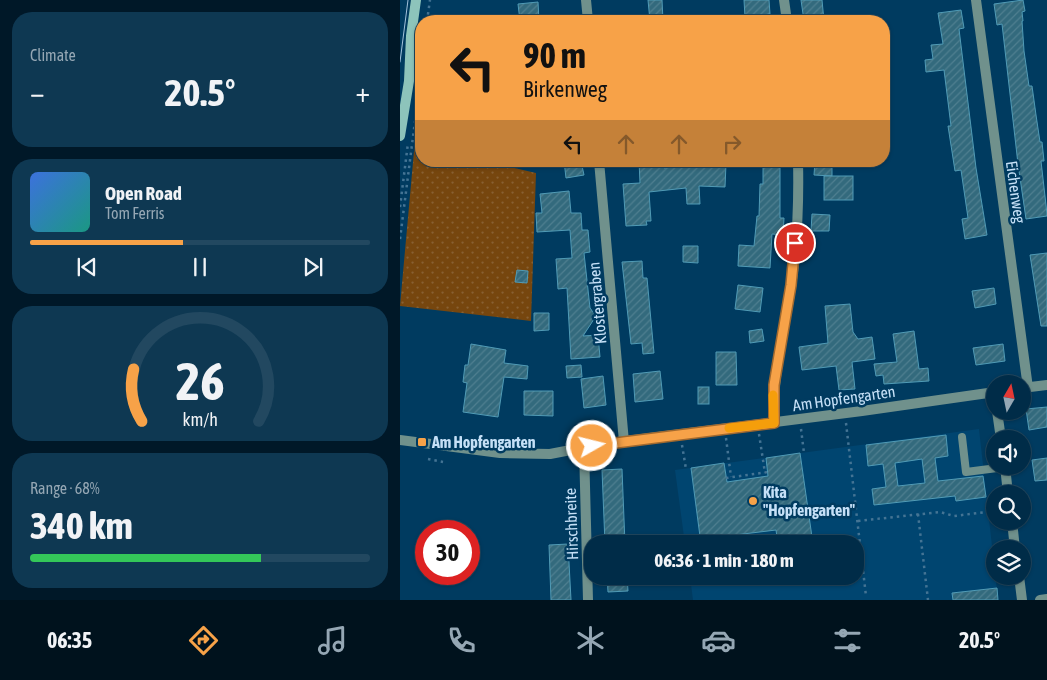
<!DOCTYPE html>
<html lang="en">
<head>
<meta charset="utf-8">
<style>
	body { margin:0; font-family:"Asap Condensed",sans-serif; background:#0e3852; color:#f1f3f6; height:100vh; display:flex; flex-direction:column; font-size:19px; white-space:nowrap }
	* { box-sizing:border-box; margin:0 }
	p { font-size:16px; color:#95a7b4 }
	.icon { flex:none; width:28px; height:28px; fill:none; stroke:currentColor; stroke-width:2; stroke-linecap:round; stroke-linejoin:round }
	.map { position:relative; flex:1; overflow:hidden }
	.drawer { display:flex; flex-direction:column; gap:12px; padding:12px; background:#001828; width:400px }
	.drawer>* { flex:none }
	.hud { position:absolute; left:15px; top:15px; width:475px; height:152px; border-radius:20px; box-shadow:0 1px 4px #0004,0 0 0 1px #224860; background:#f7a248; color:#111; overflow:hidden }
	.needle { width:32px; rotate:9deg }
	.buttons { position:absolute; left:586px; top:375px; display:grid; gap:10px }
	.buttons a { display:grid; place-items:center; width:45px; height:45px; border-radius:50%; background:#002c48; box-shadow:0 1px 4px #0004,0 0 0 1px #224860; font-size:25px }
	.speed { position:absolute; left:15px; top:520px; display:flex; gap:10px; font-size:25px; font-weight:700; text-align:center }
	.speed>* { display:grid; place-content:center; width:65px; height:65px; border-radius:50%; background:#002c48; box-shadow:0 1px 4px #0004,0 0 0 1px #224860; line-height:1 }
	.speed .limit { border:8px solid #d22; background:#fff; color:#111 }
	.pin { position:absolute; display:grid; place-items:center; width:42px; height:42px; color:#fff; margin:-21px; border:2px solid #fff; border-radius:50%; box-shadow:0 1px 5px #0007 }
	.me { position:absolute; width:55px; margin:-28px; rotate:82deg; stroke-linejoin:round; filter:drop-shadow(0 0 4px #0008) }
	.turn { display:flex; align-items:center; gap:18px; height:105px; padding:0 25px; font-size:22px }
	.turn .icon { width:65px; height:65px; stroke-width:2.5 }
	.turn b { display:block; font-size:35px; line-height:42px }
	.lanes { display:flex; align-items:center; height:48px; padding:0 25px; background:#0003; justify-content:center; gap:25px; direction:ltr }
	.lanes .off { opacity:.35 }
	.big { font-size:38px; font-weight:700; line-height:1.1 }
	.drawer .widget { flex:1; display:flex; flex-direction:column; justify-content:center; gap:8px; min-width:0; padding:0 18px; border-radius:20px; background:#0e3852 }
	.drawer .dial { align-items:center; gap:0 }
	.dial svg { height:130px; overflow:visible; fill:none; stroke:#224860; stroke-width:7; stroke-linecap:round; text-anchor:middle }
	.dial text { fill:#f1f3f6; stroke:none }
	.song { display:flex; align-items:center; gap:15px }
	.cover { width:60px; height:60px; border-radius:8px; background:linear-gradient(135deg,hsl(220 70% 55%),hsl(170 70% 35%)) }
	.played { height:5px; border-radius:2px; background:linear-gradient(90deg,#f7a248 45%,#224860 45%) }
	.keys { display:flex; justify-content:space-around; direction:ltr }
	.heat { display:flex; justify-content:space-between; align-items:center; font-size:28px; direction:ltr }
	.charge { height:8px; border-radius:4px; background:linear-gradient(90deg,#34c759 68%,#224860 0) }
	.trip { position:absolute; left:184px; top:535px; width:280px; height:50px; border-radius:20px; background:#002c48; box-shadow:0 1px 4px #0004,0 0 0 1px #224860; font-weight:700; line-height:50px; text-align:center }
	.tab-bar { display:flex; height:80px; justify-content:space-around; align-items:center; background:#00121d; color:#95a7b4 }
	.tab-bar .icon { width:35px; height:35px }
	.tab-bar .current { color:#f7a248 }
	.tab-bar b { font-size:22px; color:#f1f3f6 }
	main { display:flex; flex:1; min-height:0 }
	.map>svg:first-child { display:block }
	.built { fill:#004570 }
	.grass { fill:url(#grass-dots) }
	.building { fill:url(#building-hatch); stroke:#509bb6; fill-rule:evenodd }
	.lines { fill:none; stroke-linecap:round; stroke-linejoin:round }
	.path { stroke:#447494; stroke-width:2.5; stroke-dasharray:2.5 4; stroke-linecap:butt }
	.lane { stroke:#70918c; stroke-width:8 }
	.street { stroke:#70918c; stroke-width:10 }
	.secondary { stroke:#8dc4bb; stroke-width:10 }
	.tram { stroke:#a2c2dc; stroke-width:1 }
	.route-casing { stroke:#a1692f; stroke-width:12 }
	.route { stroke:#f7a248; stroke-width:9 }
	.slow { stroke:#f59e0b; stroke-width:9 }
	.poi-dot { fill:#f7a248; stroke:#003b60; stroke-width:2 }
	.labels { text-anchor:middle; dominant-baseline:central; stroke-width:5; stroke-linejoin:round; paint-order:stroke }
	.street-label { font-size:16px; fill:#c5e0f7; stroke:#003b60 }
	.poi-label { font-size:16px; font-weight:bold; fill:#c5e0f7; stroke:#003b60; text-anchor:start }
</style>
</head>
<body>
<main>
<section class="drawer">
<div class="widget"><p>Climate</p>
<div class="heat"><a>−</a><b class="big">20.5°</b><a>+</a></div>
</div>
<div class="widget">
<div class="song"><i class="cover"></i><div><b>Open Road</b><p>Tom Ferris</p></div></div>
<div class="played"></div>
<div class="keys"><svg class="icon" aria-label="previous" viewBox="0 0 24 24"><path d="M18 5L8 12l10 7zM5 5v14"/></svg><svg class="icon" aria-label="pause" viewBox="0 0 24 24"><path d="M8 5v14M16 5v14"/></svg><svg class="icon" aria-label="next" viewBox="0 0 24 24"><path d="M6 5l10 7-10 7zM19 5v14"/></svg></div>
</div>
<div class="widget dial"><svg viewBox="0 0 100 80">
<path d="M14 69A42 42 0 1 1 86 69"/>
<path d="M14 69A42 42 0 0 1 9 37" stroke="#f7a248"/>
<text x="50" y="56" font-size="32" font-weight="700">26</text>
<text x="50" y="72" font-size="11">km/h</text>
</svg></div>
<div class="widget"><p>Range · 68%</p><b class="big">340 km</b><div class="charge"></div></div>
</section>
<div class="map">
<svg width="647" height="600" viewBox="0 0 647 600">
	<defs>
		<pattern id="grass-dots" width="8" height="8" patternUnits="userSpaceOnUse" patternTransform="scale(1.25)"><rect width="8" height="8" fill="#76460e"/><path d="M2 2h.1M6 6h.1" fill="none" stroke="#886032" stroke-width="1.8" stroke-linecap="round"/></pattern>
		<pattern id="building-hatch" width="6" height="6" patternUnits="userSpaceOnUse" patternTransform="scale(1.25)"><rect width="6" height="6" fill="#336a7d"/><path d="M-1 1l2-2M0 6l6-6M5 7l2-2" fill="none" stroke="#4f7f90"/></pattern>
	</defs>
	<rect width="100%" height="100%" fill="#003b60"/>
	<path class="built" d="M579,429l19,171h-305l-3,-24h165v-32h-170l-10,-74z"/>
	<path class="grass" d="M21,117v44h64l51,12 -5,148 -131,-15 17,-188z"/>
	<g class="building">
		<path d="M248,0h14l1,21h-13z"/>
		<path d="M344,0h25l1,14 -25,3z"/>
		<path d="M401,0h21l2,21h-20z"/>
		<path d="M623,0l2,11 -3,1 1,9h-1l2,30 5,35h3l4,29 4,27h2l2,19h-3l6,53v2l-21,3 -8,-55 -16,-140 -5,1 -3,-21z"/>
		<path d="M138,2l1,19h-19l-2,-17z"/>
		<path d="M561,10l3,18 -5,1 17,139 11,67 -22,4 -3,-20 6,-1 -7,-48 -6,1 -7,-45h3l-7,-56 -18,2 -1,-12 8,-1 -2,-14 12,-1 -5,-31z"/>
		<path d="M164,161h17l3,14 -18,3z"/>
		<path d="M239,161h25v7l51,-5 11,1 -1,23 -26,-1 1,18h-13l-1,-16 -37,4 2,29h-5l1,4 -21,1 -3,-42 17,-1z"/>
		<path d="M363,161h17v57h4l-1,17 -11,-1 -2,34 -32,-2 1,-21 15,1 3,-30h2l1,-32h3z"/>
		<path d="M415,161h17v15l-18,-1z"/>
		<rect x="424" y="176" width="29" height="24"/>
		<path d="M169,191l2,22h10l1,17h6l2,22 -6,1 6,55 6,8 -13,20 15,-1 2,22 -29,2 -4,-71 -9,1 -2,-30 16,-1 -2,-28 -33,2 -1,-19h6l-2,-19z"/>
		<path d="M412,214l18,1 -1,16h-18z"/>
		<path d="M283,246h15v17l-15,-1z"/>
		<path d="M647,253v73h-6l-11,-71z"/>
		<path d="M242,261l1,17h4l7,75 -11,1 -1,-11 -11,1 -9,-82z"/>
		<path d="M117,270l11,1 -1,12 -12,-1z"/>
		<path d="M338,285l25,3 -3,24 -25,-3z"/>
		<path d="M594,288l2,16 -21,4 -3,-17z"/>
		<path d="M450,304l3,28 5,7 14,-2 3,22 -23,3 3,27 -16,1 -3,-24 -34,4 -3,-23 29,-4 -3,-37z"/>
		<path d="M134,313h15v17l-15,1z"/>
		<path d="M362,329l2,12 -14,2 -1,-12z"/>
		<path d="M514,331l5,38 9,-1 1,13 -45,3 -1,-9 -7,1 -2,-12 23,-2 -4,-28z"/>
		<path d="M71,344l35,6 -2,13 24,3 -1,13 -23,-2 -6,40 -35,-5 4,-29 -4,-1 2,-17h3z"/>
		<path d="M603,344l2,17 -29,4 -3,-17z"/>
		<path d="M316,352h20l1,33h-21z"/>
		<path d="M181,365l1,12 -15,1 -1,-12z"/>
		<path d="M260,371l3,28 -28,3 -2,-28z"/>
		<path d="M203,376l3,29 -22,3 -3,-29z"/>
		<rect x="298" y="387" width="11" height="17"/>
		<path d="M124,391h29v25l-29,-1z"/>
		<path d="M647,407v20l-18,3 -3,-21z"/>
		<path d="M546,435l2,21 -13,2 3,23 45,-5 3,21 -30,4 -1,-5 -81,9 -2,-16 14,-2 -3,-23 -15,2 -2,-21zM522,459l3,24 -27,3 -3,-23z"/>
		<path d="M400,453l13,91h-35l-2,-14 -41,5 1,9h-35l-10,-76 33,-5 3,19 41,-6 -2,-18z"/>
		<path d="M647,458v22l-12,1 -3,-21z"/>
		<path d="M222,469l3,75h-20l-3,-74z"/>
		<path d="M168,544l3,56h-20l-2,-55z"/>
		<path d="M207,576h20l1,15 -20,1z"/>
		<path d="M597,588l1,12h-45l-1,-7z"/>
	</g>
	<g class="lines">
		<g class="path">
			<path d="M27,21l3,-21"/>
			<path d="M0,207l8,-64"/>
			<path d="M0,239l15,-118"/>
			<path d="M446,423l20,173"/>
			<path d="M401,429l3,24"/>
			<path d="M359,434l6,39"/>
			<path d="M326,438l5,39"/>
			<path d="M282,445l4,24"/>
			<path d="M28,459l15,3"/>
			<path d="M326,478l42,-6"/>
			<path d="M518,514l10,86"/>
			<path d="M458,521l82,-9 14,4 41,-5"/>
		</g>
		<path class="lane" d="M562,437l4,35 39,-5"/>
		<g class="street">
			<path d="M186,0l2,21"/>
			<path d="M384,0l3,21"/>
			<path d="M576,0l52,388"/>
			<path d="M199,161l25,281"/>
			<path d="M622,388l25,-3"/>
			<path d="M597,411l4,28"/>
			<path d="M374,423c-2,-46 10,-91 17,-136 6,-41 8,-84 7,-126"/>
			<path d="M0,440l100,13 50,1 52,-10 260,-33 133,-19"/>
			<path d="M184,448l4,152"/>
			<path d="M605,466l3,28"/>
			<path d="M612,521l3,28"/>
			<path d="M619,576l3,24"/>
			<path d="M640,600l7,-1"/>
		</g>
		<path class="secondary" d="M0,136l9,-55 2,-45 5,-36"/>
		<path class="tram" d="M0,62l8,-62"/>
	</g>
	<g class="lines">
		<g class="route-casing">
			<path id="route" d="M192,446l182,-23v-38l17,-100 4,-42"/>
		</g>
		<use href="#route" class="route"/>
		<path class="slow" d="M329,428l45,-5 -1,-28"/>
	</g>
	<g class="poi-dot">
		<rect x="17" y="437" width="10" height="10" rx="2.5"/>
		<circle cx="353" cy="501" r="5"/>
	</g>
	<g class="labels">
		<g class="street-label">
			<text transform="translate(616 192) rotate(82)">Eichenweg</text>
			<text transform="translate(197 303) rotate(-95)">Klostergraben</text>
			<text transform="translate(444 398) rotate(-8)">Am Hopfengarten</text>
			<text transform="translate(171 524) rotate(-92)">Hirschbreite</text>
		</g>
		<g class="poi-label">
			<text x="32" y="442">Am Hopfengarten</text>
			<text x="363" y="492">Kita<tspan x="363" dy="18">"Hopfengarten"</tspan></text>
		</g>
	</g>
</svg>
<div class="buttons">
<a><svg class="needle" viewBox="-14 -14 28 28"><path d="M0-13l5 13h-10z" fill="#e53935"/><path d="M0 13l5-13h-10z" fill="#95a7b4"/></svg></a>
<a><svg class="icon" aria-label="sound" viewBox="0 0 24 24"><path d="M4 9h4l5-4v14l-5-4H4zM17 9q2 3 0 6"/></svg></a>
<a><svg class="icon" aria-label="search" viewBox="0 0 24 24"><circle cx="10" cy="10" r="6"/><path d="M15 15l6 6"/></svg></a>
<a><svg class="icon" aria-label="layers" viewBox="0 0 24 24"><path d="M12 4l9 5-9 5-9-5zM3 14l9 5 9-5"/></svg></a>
</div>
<div class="speed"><div class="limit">30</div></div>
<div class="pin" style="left:395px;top:243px;background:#d93025"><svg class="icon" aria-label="arrive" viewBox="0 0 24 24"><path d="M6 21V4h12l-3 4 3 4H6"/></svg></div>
<svg class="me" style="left:192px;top:446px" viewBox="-20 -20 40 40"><circle r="17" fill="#f7a248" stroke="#fff" stroke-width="3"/><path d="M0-11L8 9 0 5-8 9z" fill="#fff"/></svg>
<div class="trip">06:36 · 1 min · 180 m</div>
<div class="hud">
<div class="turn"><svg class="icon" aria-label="left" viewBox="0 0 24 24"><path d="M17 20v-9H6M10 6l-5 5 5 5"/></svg><div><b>90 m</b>Birkenweg</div></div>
<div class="lanes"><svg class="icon" aria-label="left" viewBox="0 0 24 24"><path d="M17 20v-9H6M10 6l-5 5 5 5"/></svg><svg class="icon off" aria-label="ahead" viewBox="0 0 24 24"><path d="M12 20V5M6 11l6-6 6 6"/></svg><svg class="icon off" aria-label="ahead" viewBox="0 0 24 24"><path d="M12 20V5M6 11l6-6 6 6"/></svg><svg class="icon off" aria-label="right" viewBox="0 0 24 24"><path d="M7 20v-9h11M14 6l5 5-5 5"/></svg></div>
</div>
</div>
</main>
<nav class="tab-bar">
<b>06:35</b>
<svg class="icon current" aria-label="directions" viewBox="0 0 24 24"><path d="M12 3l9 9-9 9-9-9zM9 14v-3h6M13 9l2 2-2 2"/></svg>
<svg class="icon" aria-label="music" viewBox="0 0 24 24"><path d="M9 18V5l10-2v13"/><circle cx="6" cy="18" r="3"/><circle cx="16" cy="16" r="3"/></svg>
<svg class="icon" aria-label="phone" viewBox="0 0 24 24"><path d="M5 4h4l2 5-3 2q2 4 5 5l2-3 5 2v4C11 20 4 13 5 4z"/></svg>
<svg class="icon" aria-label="climate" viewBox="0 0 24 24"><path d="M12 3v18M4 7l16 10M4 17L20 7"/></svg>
<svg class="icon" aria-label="car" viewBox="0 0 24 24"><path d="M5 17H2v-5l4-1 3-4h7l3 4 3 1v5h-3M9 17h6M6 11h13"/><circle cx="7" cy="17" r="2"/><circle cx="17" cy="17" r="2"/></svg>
<svg class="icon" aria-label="filters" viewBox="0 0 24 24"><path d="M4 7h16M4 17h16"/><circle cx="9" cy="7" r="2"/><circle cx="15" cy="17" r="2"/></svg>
<b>20.5°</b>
</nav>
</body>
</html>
